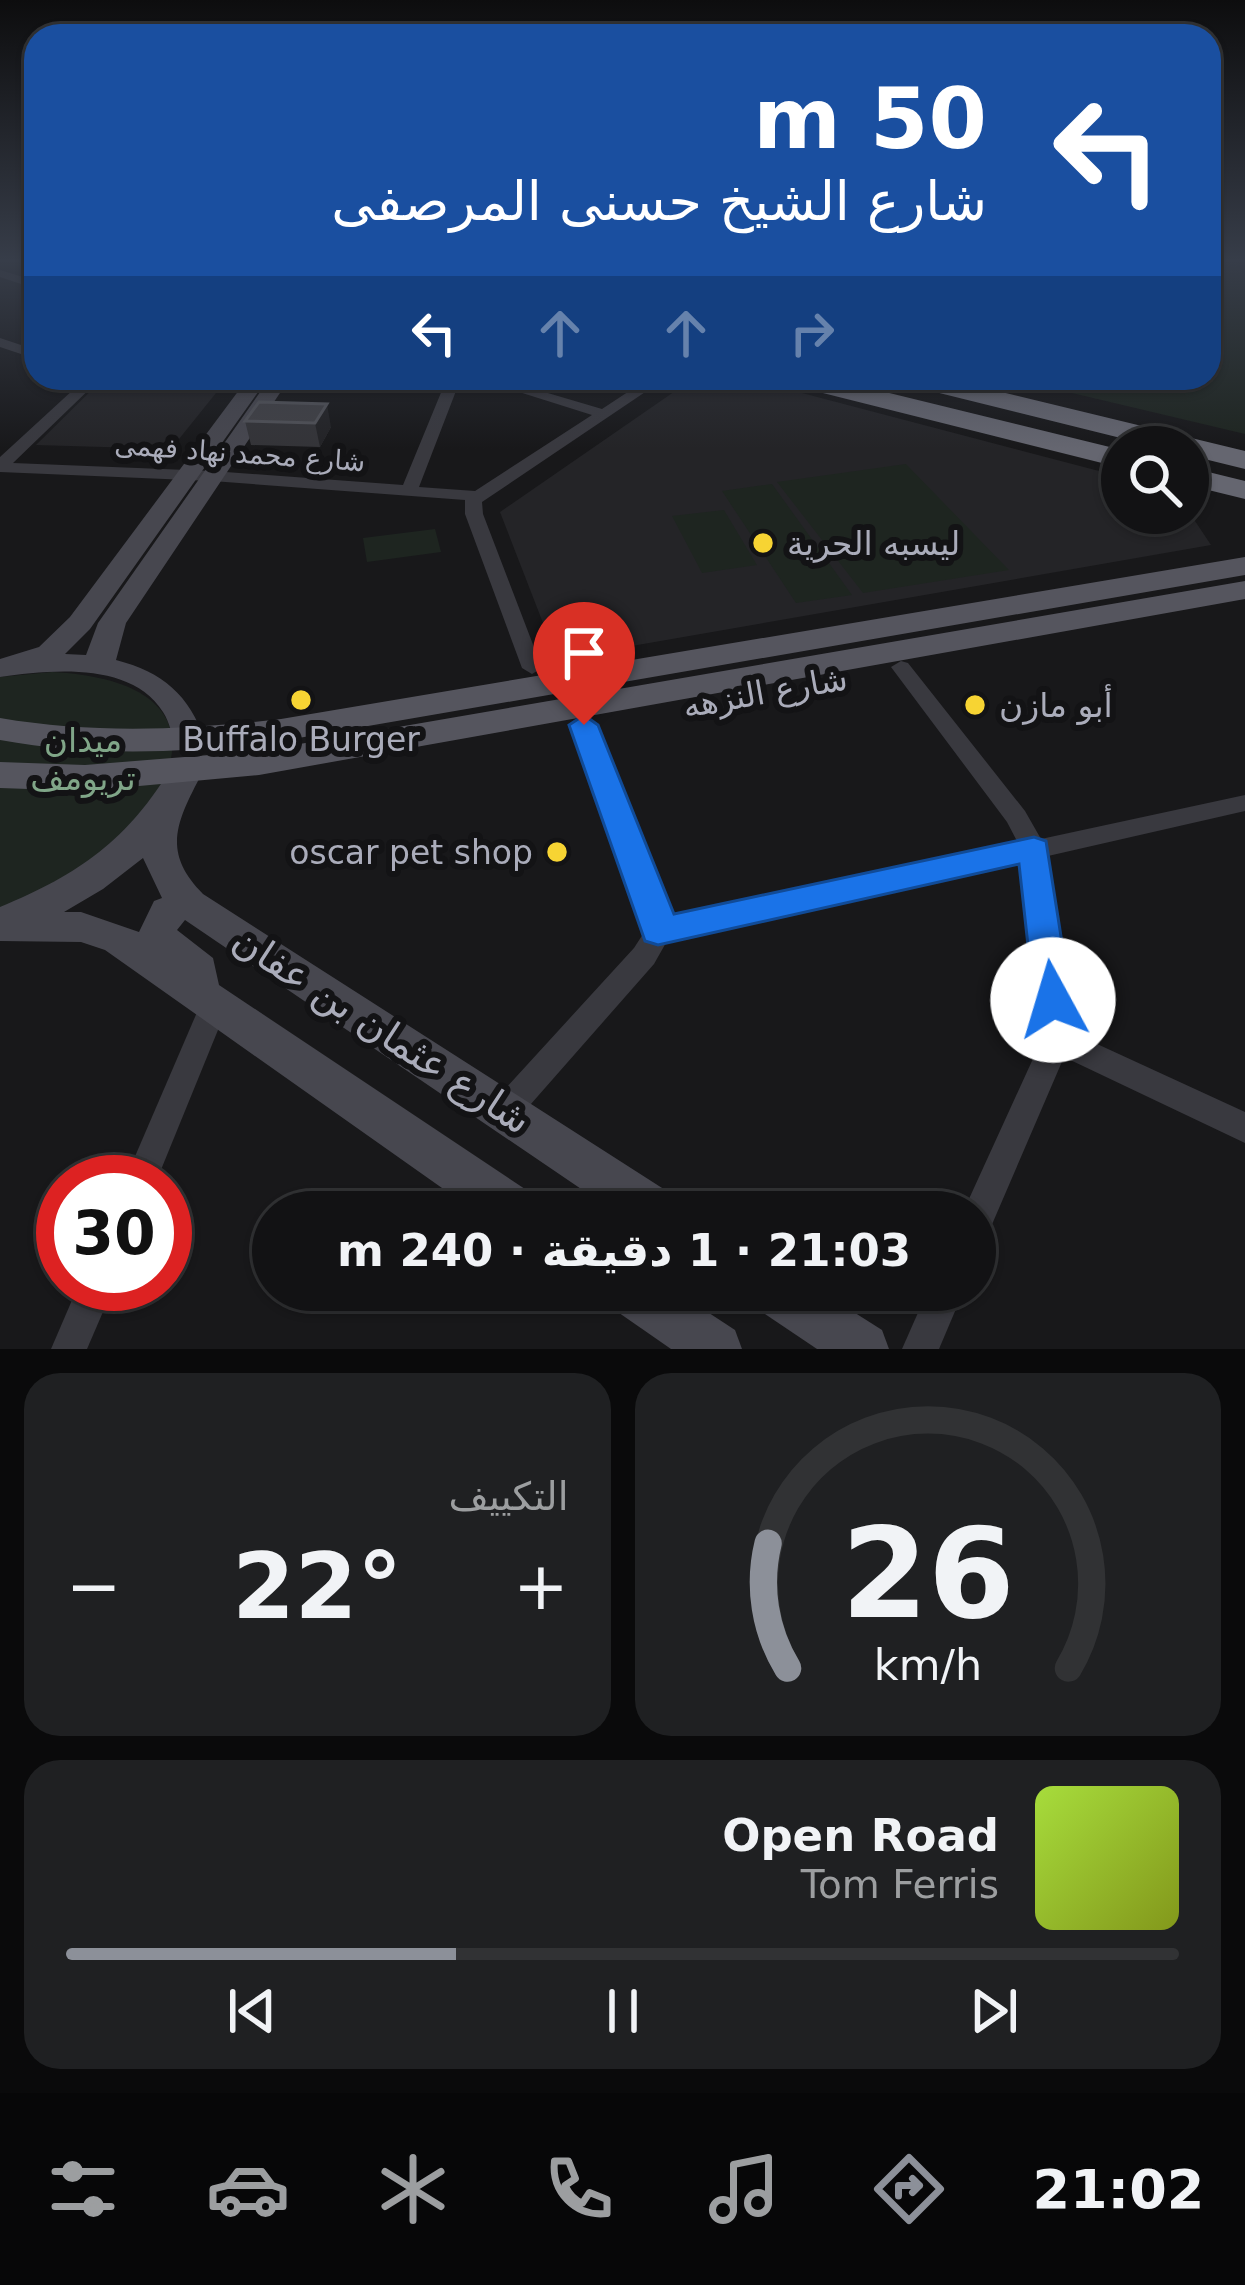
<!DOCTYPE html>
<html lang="ar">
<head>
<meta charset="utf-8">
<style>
	body { margin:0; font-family:"DejaVu Sans","Noto Sans Arabic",sans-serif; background:#1f2022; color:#f1f3f6; direction:rtl; height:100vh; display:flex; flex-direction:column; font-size:45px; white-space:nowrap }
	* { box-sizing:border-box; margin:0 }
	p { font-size:39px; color:#9c9ea0 }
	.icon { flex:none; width:66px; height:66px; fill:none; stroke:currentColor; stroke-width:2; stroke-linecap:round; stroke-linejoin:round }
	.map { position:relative; height:1349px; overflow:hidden; direction:ltr }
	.drawer { display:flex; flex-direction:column; gap:24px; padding:24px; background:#0a0a0b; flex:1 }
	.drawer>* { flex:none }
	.hud { position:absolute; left:24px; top:24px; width:1197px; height:366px; border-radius:36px; box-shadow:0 3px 9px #0004,0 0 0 3px #313234; direction:rtl; background:#1a4fa0; color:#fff; overflow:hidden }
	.buttons { position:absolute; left:1101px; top:426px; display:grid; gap:24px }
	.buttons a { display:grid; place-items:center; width:108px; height:108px; border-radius:50%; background:#121214; box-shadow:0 3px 9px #0004,0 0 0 3px #313234; font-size:60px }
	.speed { position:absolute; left:36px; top:1155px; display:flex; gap:24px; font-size:60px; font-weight:700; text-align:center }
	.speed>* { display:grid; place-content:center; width:156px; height:156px; border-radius:50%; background:#121214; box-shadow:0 3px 9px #0004,0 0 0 3px #313234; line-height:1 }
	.speed .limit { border:18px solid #d22; background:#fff; color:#111 }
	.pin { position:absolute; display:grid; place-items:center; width:102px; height:102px; color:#fff; margin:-123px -51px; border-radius:50% 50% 50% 0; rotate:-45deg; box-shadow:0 0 12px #0007 }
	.pin .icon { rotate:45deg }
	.me { position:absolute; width:132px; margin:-66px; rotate:354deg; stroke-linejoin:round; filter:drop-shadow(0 0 9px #0008) }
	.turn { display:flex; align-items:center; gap:42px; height:252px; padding:0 36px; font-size:54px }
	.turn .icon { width:156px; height:156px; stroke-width:2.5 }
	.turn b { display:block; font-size:84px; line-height:102px }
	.lanes { display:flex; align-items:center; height:114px; padding:0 36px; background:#0003; justify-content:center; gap:60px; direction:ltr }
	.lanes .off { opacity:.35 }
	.big { font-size:90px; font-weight:800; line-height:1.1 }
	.drawer .tile { flex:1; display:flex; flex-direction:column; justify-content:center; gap:18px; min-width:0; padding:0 42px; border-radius:36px; background:#1f2022 }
	.drawer .dial { align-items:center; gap:0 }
	.dial svg { height:312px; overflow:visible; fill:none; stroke:#313234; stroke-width:7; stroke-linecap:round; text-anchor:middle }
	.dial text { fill:#f1f3f6; stroke:none }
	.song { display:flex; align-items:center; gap:36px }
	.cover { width:144px; height:144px; border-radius:18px; background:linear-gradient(135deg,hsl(80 70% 55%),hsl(70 70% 35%)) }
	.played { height:12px; border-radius:6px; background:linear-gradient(90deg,#8c9099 35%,#313234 35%) }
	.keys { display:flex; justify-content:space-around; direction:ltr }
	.heat { display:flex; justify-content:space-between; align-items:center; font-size:66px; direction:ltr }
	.drawer .tiles { flex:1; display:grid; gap:24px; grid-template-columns:1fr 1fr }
	.tile:last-child { grid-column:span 2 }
	.trip { position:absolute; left:252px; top:1191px; width:744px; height:120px; border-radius:60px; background:#121214; box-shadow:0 3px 9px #0004,0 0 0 3px #313234; font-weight:800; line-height:120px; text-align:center; direction:rtl }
	.tab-bar { display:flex; height:192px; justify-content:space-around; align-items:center; background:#070708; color:#9c9ea0 }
	.tab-bar .icon { width:84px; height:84px }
	.tab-bar .active { color:#8c9099 }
	.tab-bar b { font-size:54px; color:#f1f3f6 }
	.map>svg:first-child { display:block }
	.built { fill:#242427 }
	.green { fill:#1e2520 }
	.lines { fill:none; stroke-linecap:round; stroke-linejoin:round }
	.street { fill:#39393f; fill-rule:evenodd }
	.secondary { fill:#47474f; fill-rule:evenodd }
	.primary { fill:#55555e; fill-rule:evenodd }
	.highway { fill:#656670; fill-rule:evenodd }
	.wall { fill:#343438 }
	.shaded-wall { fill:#232326 }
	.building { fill:#414146; stroke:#515258; stroke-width:3 }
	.route { fill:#1a73e8; stroke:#114b97; stroke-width:3 }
	.poi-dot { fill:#f7d433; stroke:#131315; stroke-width:4.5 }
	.labels { text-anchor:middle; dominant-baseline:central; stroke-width:12; stroke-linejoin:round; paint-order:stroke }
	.far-street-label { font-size:27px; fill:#aaacba; stroke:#131315 }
	.poi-label { font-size:33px; fill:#aaacba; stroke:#131315; text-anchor:start }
	.street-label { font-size:33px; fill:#aaacba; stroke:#131315 }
	.park-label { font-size:33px; fill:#80a688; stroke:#131315 }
	.near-street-label { font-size:39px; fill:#aaacba; stroke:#131315 }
</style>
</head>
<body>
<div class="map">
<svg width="1245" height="1349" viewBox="0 0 1245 1349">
	<rect width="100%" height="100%" fill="#18181a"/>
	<g class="built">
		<path d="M104,378h124l-57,71 -135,-4z"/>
		<path d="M694,378h51l377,99v36h66v-19l12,4 -7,20 18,27 -654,114 -57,-147z"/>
	</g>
	<g class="green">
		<path d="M1209,260h26l10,16v158l-236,-56h200z"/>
		<path d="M906,464l103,106 -146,23 -86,-111z"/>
		<path d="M772,484l80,111 -56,8 -74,-112z"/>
		<path d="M724,510l33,55 -55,8 -30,-57z"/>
		<path d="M435,529l6,23 -74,10 -4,-24z"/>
		<path d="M52,672c149,8 151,92 54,183 -26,25 -73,40 -106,57v-235z"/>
	</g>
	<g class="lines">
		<g class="street">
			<path d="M0,270l36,11v8l-36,-12z"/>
			<path d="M0,338l36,12v9l-36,-12z"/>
			<path d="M86,378h15l-88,85 199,8 191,14 44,-107h14l-42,109 56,4 117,-76 -117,-37h22l105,31 47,-31h17l-184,124 1,12 59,154 -10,6 -10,-6 -57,-154v-14l-253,-19 -212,-9v-15z"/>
			<path d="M901,661l7,2 117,148 16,28 204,-44v16l-197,45 23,176 174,80v31l-181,-86 -77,179 -12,5v-29h-12l79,-173 -19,-178 -356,80 -13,23 -138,157 -11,4 -11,-4 -5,-10 5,-10 140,-153 11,-17v-14l-72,-192 3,-5h16l3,5 76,193 347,-75 -11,-21 -116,-155z"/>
			<path d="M215,991l10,3 4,9 -73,179h-32l77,-179 4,-9z"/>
			<path d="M79,1284h36l-28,65h-36z"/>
			<path d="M928,1290h36l-25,59h-37z"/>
		</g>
		<g class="secondary">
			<path d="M248,378h20l-178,251 -25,25 21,1 12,-32 172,-245h20l-164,245 -10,37c47,12 73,35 89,80l-5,8h-22c-7,-12 -8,-26 -15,-36 -32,-51 -113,-42 -163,-35v-18l39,-12 31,-30z"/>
			<path d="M185,762l12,3 5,8c-24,47 -42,78 1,121l470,301 7,17h-65l-430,-292 -8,10 36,28 6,27 315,210 7,17h-65l-371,-262 -24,-8 -81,-1v-34c80,-33 128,-67 173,-142zM143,858l19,40 -8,3 -15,31 -58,-20h-17l39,-23z"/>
			<path d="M605,1290h69l61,40 7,19h-71l-59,-41z"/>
			<path d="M749,1290h70l63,40 7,19h-72l-61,-41z"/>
		</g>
		<g class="primary">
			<path d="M1245,557v18l-964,166c-95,12 -187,16 -281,-1v-22c94,16 187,12 281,1z"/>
			<path d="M1245,581v18l-986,176 -174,16 -85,-3v-26l85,3 174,-14z"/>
		</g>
		<g class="highway">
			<path d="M783,378h45l294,72v18l-335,-84z"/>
			<path d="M899,378h45l301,73v18l-57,-14v-8h-31l-254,-63z"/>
			<path d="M1188,467l57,14v18l-57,-14z"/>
		</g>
	</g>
	<path class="wall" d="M259,402l72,25 -11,20 -69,-2 -6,-24z"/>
	<path class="shaded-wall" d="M327,404l4,23 -11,20 -5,-24z"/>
	<path class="building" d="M259,402l68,2 -12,19 -70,-2z"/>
	<linearGradient id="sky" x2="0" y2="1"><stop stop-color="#0d0d0e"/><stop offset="0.58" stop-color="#373d49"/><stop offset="1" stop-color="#373d49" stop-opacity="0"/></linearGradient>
	<rect width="1245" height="449" fill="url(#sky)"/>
	<path class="route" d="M584,715l14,10 76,189 360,-77 12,4 25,159 -5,11 -13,4 -13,-4 -6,-11 -15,-136 -361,81 -13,-4 -76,-216z"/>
	<g class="poi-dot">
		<circle cx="763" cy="543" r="12"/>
		<circle cx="301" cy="700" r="12"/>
		<circle cx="975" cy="705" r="12"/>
		<circle cx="557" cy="852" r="12"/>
	</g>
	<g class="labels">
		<g class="far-street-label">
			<text transform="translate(240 453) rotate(4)">شارع محمد نهاد فهمى</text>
		</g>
		<g class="poi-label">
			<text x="787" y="543">ليسبه الحرية</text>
			<text x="999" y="705">أبو مازن</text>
			<text x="301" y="739" text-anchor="middle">Buffalo Burger</text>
			<text x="533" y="852" text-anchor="end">oscar pet shop</text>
		</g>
		<g class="street-label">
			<text transform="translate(765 692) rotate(-10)">شارع النزهه</text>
		</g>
		<g class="park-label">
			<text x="83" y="740">ميدان<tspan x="83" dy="38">تريومف</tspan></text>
		</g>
		<g class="near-street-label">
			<text transform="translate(382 1030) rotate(33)">شارع عثمان بن عفان</text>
		</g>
	</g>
</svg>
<div class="buttons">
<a><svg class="icon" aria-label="search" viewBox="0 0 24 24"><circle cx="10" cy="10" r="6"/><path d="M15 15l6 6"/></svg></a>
</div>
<div class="speed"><div class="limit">30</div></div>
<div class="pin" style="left:584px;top:725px;background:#d93025"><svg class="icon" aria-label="arrive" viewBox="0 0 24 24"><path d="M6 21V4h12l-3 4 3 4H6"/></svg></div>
<svg class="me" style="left:1053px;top:1000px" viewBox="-20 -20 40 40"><circle r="19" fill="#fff"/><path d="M0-13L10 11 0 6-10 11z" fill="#1a73e8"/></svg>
<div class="trip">21:03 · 1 دقيقة · 240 m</div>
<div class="hud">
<div class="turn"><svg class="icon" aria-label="left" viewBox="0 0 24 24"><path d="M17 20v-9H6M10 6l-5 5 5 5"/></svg><div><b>50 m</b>شارع الشيخ حسنى المرصفى</div></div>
<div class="lanes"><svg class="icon" aria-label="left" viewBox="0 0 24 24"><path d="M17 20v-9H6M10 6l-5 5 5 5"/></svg><svg class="icon off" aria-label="ahead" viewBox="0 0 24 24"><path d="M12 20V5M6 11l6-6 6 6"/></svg><svg class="icon off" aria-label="ahead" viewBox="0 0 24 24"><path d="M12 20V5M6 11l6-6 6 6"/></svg><svg class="icon off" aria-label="right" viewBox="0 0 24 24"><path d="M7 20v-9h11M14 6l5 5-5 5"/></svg></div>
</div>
</div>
<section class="drawer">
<div class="tiles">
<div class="tile dial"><svg viewBox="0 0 100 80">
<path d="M14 69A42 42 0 1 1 86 69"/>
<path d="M14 69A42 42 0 0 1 9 37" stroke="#8c9099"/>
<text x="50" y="56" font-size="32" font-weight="700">26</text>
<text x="50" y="72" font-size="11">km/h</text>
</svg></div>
<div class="tile"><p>التكييف</p>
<div class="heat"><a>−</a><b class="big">22°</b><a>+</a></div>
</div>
<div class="tile">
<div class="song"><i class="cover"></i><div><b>Open Road</b><p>Tom Ferris</p></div></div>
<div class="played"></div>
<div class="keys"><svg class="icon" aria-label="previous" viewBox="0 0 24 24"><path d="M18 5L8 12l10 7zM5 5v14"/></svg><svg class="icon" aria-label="pause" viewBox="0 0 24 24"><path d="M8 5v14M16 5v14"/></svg><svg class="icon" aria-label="next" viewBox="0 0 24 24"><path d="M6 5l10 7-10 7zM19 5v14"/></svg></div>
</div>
</div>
</section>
<nav class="tab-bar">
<b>21:02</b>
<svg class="icon active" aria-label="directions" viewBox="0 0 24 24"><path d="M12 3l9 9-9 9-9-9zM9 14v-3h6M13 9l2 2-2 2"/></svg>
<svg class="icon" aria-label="music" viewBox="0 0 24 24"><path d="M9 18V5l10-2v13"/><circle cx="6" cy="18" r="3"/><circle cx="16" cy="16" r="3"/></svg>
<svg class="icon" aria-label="phone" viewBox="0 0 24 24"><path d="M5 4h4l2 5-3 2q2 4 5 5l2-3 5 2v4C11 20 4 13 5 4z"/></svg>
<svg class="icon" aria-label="climate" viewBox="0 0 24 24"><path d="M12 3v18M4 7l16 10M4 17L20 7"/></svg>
<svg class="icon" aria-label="car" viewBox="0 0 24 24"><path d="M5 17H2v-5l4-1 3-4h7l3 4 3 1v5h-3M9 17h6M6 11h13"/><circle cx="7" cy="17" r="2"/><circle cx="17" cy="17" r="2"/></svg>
<svg class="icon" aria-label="filters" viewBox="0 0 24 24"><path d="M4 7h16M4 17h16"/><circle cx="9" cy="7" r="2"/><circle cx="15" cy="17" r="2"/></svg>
</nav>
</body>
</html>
